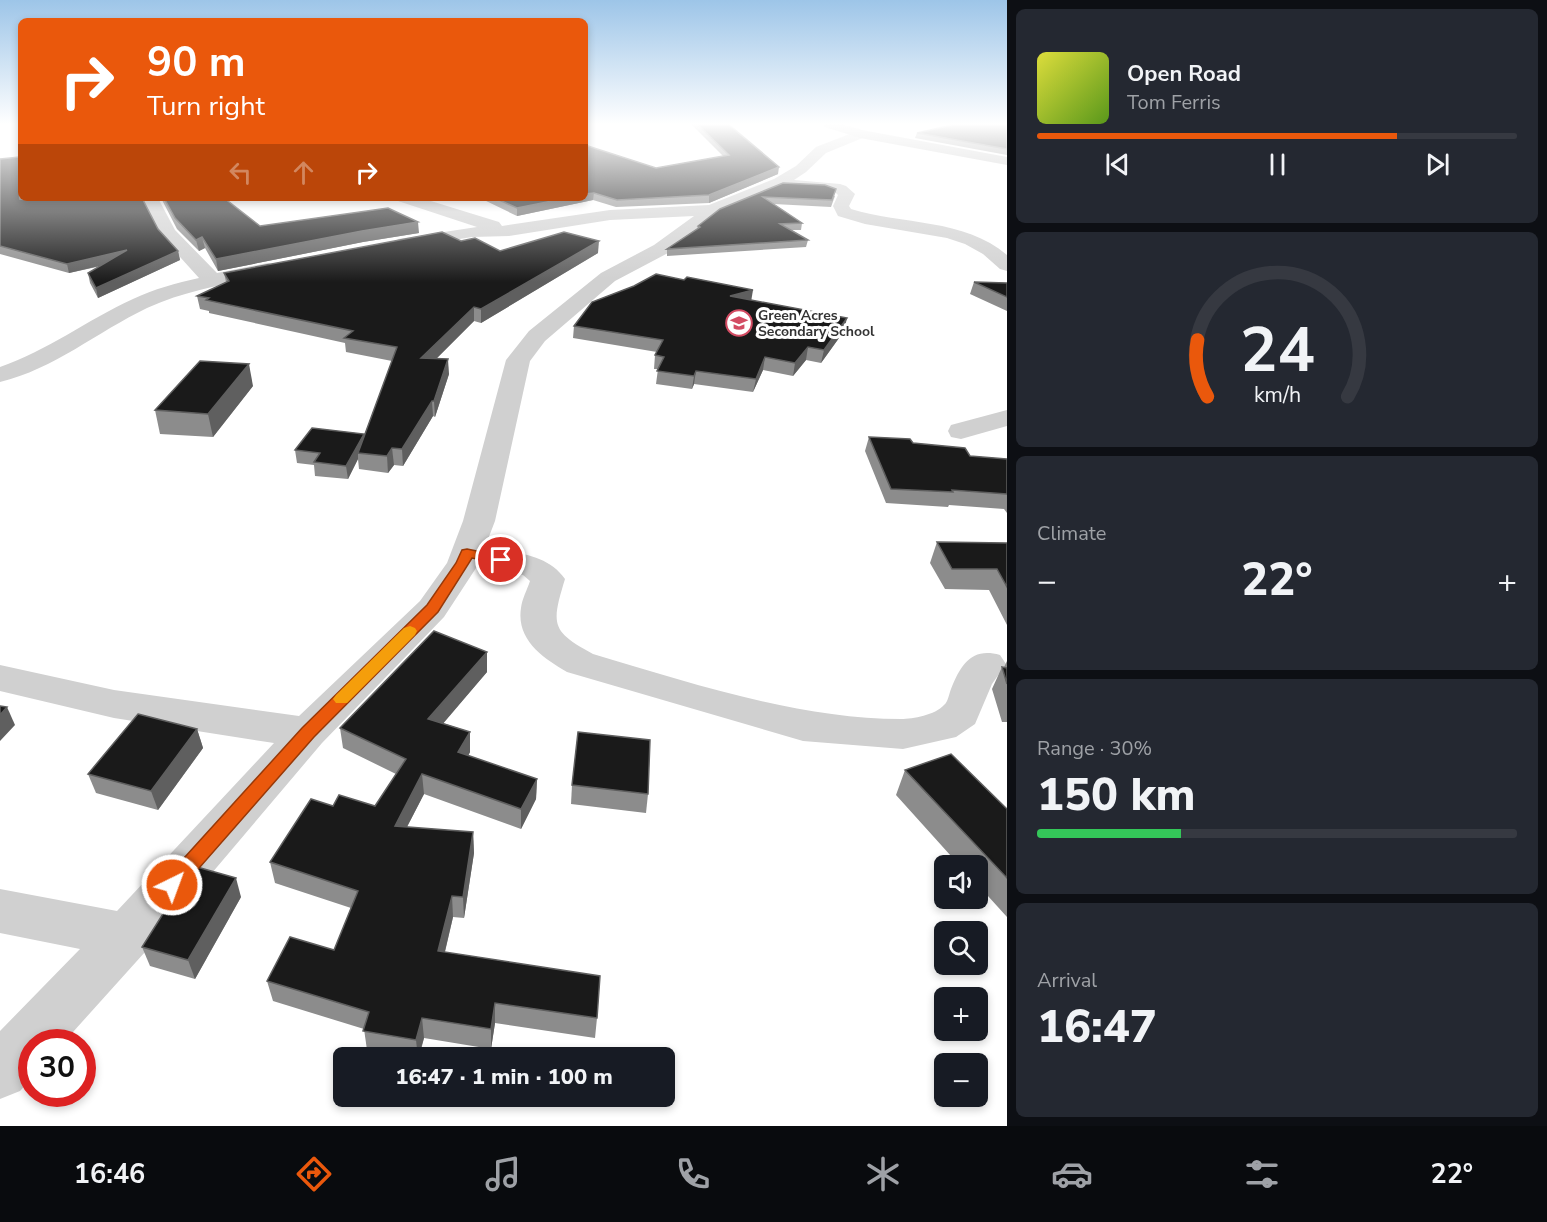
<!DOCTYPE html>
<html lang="en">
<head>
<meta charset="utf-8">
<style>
	body { margin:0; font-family:"Nunito Sans",sans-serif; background:#242831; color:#f1f3f6; height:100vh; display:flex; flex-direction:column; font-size:22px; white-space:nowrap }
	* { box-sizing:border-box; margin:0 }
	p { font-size:20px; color:#9ea1a6 }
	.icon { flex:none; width:33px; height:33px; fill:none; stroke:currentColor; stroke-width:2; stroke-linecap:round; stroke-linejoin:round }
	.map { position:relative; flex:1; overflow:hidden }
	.sheet { display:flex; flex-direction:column; gap:9px; padding:9px; background:#0d0f14; width:540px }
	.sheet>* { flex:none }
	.banner { position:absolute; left:18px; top:18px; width:570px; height:183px; border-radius:9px; box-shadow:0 3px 9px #0003; background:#ea580c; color:#fff; overflow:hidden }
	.buttons { position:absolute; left:934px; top:855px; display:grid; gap:12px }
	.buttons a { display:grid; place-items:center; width:54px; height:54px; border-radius:9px; background:#171b24; box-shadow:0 3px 9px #0003; font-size:30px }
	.speed { position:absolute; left:18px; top:1029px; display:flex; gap:12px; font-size:30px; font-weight:700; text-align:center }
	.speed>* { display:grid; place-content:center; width:78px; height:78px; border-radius:50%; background:#171b24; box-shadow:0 3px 9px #0003; line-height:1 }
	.speed .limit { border:9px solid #d22; background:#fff; color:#111 }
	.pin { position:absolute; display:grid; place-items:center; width:51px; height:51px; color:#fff; margin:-26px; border:3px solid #fff; border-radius:50%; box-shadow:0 2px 6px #0007 }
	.me { position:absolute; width:66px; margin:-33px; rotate:42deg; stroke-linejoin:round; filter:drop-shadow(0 0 4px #0008) }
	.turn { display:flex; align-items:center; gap:21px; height:126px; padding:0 30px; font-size:27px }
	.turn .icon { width:78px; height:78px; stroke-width:2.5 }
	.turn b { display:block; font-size:42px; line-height:51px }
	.lanes { display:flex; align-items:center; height:57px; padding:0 30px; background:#0003; justify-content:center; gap:30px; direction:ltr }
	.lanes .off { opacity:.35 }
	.big { font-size:45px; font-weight:800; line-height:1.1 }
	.sheet .tile { flex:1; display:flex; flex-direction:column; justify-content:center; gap:9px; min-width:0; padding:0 21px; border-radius:9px; background:#242831 }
	.sheet .dial { align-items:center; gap:0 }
	.dial svg { height:156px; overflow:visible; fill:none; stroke:#363941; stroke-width:7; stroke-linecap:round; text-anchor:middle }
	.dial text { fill:#f1f3f6; stroke:none }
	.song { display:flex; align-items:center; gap:18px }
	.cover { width:72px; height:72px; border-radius:9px; background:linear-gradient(135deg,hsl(60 70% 55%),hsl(90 70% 35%)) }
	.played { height:6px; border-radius:3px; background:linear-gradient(90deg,#ea580c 75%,#363941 75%) }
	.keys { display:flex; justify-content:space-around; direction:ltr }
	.heat { display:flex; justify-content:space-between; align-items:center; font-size:33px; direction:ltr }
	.charge { height:9px; border-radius:4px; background:linear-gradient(90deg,#34c759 30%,#363941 0) }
	.trip { position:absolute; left:333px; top:1047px; width:342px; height:60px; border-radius:9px; background:#171b24; box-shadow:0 3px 9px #0003; font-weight:800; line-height:60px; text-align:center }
	.tab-bar { display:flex; height:96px; justify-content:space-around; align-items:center; background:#090b0e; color:#9ea1a6 }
	.tab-bar .icon { width:42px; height:42px }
	.tab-bar .selected { color:#ea580c }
	.tab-bar b { font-size:27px; color:#f1f3f6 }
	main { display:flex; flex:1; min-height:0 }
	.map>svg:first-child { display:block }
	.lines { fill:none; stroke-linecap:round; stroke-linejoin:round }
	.minor { fill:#d0d0d0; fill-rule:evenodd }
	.secondary { fill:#bdbdbd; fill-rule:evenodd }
	.wall { fill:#8c8c8c }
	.shaded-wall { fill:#5f5f5f }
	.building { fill:#1a1a1a; stroke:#5f5f5f; stroke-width:1.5 }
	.route { fill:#ea580c; stroke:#983908; stroke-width:1.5 }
	.slow { fill:#f59e0b }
	.labels { text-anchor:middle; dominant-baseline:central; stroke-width:6; stroke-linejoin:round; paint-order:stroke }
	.far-poi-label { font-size:14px; font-weight:bold; fill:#333; stroke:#fff; text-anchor:start }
</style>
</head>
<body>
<main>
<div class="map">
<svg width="1007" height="1126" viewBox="0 0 1007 1126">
	<rect width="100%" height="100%" fill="#fff"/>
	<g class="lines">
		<g class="minor">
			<path d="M860,130l5,1 2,3 -2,3 -39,16 -20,19 -12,8 46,4 6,2 9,8 -6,12 2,3c51,16 113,9 156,46v16l-7,-2 -17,-15 -18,-10 -18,-6 -82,-14 -27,-8 -5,-10 5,-11 -2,-2 -56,-6 -62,27 -50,39 -53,28 -70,60 -15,20 -35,160 -10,26c29,6 62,6 80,32 -14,46 -14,52 28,75 98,29 206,65 308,65 12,0 34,-4 43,-14 4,-3 5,-11 7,-16 10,-25 21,-42 49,-34l6,9 -14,20 -17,40 -19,13 -53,12 -100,-8 -236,-69c-24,-14 -51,-32 -46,-64 1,-9 6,-18 9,-27l-7,-6 -45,-10 -34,52 -122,126 -177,209 -81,90h-32v36l-12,13 -20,8v-68l80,-82 -80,-16v-44l117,22 157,-168 -160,-25 -114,-27v-26l114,25 185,26 121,-115 27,-38 16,-42 43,-161 23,-29 72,-58 53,-28 40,-29 -84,4 -101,16 -37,1 -68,11 -6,-1 -3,-4 3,-4 79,-12 -79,-26 -2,-3h25l78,24 3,4 108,-16 99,-5 65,-26 22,-13 20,-19z"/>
			<path d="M142,198h16l17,32 42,43 51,-10 7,2 3,4 -3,4c-44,11 -87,16 -128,35 -50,24 -93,61 -147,74v-15c47,-16 87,-47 133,-68 21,-10 43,-16 66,-21l-37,-41z"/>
			<path d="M1007,410v16l-46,13 -10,-2 -3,-6 3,-6z"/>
		</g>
		<path class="secondary" d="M823,124h18l21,6 145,27v8l-147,-27 -35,-11z"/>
	</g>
	<g class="wall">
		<path d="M691,124h37l50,50 -69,29 -93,4 -23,-7 -76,16 -35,-17v-1h103v-53l71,23 67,-12z"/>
		<path d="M1007,124v31l-92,-17 2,-5z"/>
		<path d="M0,159l22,40 136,30 20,22 2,9 -82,38 -8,-15 -2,-10 13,-7 -32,7 -69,-19z"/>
		<path d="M783,183l52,13 -4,11 -57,-3 28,19 -1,7h-9l16,10 -2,7 -139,9v-7l30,-20 1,-3z"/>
		<path d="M161,198h63l36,28 159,7 -56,9 -145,29 -13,-23 -6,3 -22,-22z"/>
		<path d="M461,241l39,10 98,2 -117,70 -7,-2 -38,38 13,15 -14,43 -2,-1 -30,50 -9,-1 -6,8 -29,-4 -1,-10 -10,20 -33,-3 -1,-11 -17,-2 -2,-13 69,-16v2l28,-75 -46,-9 -1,-9 -136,-30v-2l-9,-2 -3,-13 29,-14 -2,-9z"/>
		<path d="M974,282l33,1v28l-37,-17z"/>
		<path d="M752,300l92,31 -23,32 -15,-3 -13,16 -30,-6 -10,22 -59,-8 -2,5 -36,-5 2,-15h-4l1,-14 2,-3 -84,-14 1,-12z"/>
		<path d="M253,386l-40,51 -53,-3 -5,-24z"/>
		<path d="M869,437l44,6 57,13 37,3v54l-3,-4 -55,-4 -1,2 -62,-4 -21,-52z"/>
		<path d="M937,542l70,1v82l-18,-35 -44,-1 -15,-26z"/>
		<path d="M487,652v20l-44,51 27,9v20l-2,4 69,23 -1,20 -15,30 -97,-35 -17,33 66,5 1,21 -10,65 -11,-1 -8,35 152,66 -2,20 -100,-15 -4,26 -67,-11 -5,20h-12l-40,-8 -3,-21 -91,-28 -6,-20 67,-31 17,-42 -76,-25 -5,-21 63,-56h42l21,-32 -53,-26 -3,-20z"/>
		<path d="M1007,661v61h-5l-10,-33 10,-22h2z"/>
		<path d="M197,729l6,19 -45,62 -62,-17 -8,-19z"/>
		<path d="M905,770l102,39v108l-29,-32v-19h-18l-64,-71z"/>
		<path d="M572,785l76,9 -2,19 -75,-9z"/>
		<path d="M241,897l-46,82 -45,-13 -8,-19z"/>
	</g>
	<g class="shaded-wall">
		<path d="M19,157l2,6v35h1l1,9 -3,-8z"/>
		<path d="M779,167l-1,7 -69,29v-8z"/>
		<path d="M594,193l-1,7 -76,16v-8l50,-10h18v-4z"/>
		<path d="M418,222l1,11 -56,9 -145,29 -2,-12 146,-28z"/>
		<path d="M202,237l3,11 -6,3 -3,-11z"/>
		<path d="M599,241l-1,12 -117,70v-14z"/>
		<path d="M127,250l2,9 -60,14 -2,-9z"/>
		<path d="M178,251l2,9 -82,38 -2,-10z"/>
		<path d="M753,290l-2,12 -21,-6z"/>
		<path d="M474,307v14l-52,52 -1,-15z"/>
		<path d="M847,318l-3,13 -23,32 3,-13z"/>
		<path d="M808,347l-2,13 -13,16 2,-13z"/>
		<path d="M765,357l-2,13 -10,22 3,-13z"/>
		<path d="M448,359l1,15 -14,43 -1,-16z"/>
		<path d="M249,364l4,22 -40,51 -5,-23z"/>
		<path d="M696,371l-2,13 -2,5 2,-13z"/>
		<path d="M432,401l1,15 -30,50 -1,-17z"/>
		<path d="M364,434l1,13 -7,6v6l-10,20 -2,-13z"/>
		<path d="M392,448l2,17 -6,8 -1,-17z"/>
		<path d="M487,652v20l-57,67 -2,-20z"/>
		<path d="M7,707l8,18 -15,16v-26z"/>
		<path d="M197,729l6,19 -45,62 -7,-19z"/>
		<path d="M470,732v20l-11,21 -1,-21z"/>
		<path d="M422,774l2,20 -27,52 -2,-20z"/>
		<path d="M537,779l-1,20 -15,30v-20z"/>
		<path d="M473,832l1,21 -10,65 -1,-21z"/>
		<path d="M236,878l5,19 -46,82 -7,-19z"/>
		<path d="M452,896l1,21 -13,55 -2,-21z"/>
		<path d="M495,1003v20l-4,26v-20z"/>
		<path d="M422,1018l2,20 -6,20 -2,-18z"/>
	</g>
	<g class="building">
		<path d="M697,124h31l51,43 -70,28 -92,5 -23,-7 -9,1v-49l71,23 73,-13z"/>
		<path d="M957,124h50v25l-90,-16z"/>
		<path d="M19,157l1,42 122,-1 16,31 20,22 -82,37 -8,-15 39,-23 -60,14 -67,-18v-87z"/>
		<path d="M783,183l42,2 11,4 -4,11 -69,-3 39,26 -22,1 28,16 -141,9 33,-22 -2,-1 22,-17z"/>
		<path d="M164,198h60l36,28 128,-18 30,14 -56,9 -146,28 -14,-22 -6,3 -21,-22z"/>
		<path d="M495,198h72l-50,10z"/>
		<path d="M442,232l19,9 14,-3 25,13 64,-19 35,9 -118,68 -7,-2 -53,51 27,1 -14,42h-2l-30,48 -10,-1 -5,8 -29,-3 39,-106 -53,-9 9,-7 -147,-31 3,-2 -12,-2 32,-15 -5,-8z"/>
		<path d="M656,274l28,6 3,-3 66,13 -23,6 117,22 -23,32 -16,-3 -13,16 -30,-6 -9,22 -60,-8 -2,5 -37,-5 7,-14 -9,-2 8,-15 -89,-14 18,-24 42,-16z"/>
		<path d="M974,282l33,1v14z"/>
		<path d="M200,361l49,3 -41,50 -53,-4z"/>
		<path d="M312,428l52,6 -18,32 -32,-4 6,-9 -25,-3z"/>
		<path d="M869,437l41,2 3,4 52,5 5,8 37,3v35l-55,-4 1,2 -62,-3z"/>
		<path d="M937,542l70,1v44l-10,-18h-45z"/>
		<path d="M434,631l53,21 -59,67 42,13 -12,20 79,27 -16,30 -99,-35 -27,52 78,6 -10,65 -11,-1 -14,55 162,25 -3,42 -102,-15 -4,26 -69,-11 -6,22 -53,-9 6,-19 -102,-31 23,-44 44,13 24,-59 -88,-29 41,-63 22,7 6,-11 36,11 31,-47 -66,-31z"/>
		<path d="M1002,667l5,1v16z"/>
		<path d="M0,706l7,1 -7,8z"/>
		<path d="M138,714l59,15 -46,62 -63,-17z"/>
		<path d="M578,732l72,8 -2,54 -76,-9z"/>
		<path d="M951,754l56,55v69l-102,-108z"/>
		<path d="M197,867l39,11 -48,82 -46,-13 38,-60z"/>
	</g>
	<linearGradient id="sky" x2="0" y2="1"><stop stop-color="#9dc5e8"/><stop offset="0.44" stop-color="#fff"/><stop offset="1" stop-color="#fff" stop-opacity="0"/></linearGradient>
	<rect width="1007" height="282" fill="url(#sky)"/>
	<path class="route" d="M467,549l39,8 2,3 -7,4 -29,-6 -34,54 -124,125 -135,154 -7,3 -7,-3 -3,-6 3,-6 137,-151 125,-123 29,-42 6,-13z"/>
	<path class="slow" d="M410,626l5,2 2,3 -2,4 -68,68h-11l-3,-4 3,-4 68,-67z"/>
	<defs>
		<g id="school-ring" transform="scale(1.35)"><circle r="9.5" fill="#fff" stroke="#d34c63" stroke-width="1.5"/><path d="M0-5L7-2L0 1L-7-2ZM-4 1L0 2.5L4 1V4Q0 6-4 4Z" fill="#d34c63"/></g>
	</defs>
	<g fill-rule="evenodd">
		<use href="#school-ring" x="739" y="323"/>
	</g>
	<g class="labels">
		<g class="far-poi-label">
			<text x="758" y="315">Green Acres<tspan x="758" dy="16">Secondary School</tspan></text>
		</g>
	</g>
</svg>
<div class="buttons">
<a><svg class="icon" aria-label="sound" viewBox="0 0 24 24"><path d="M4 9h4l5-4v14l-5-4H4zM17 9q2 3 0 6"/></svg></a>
<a><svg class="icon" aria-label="search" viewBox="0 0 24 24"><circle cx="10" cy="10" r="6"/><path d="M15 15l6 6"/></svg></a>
<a>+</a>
<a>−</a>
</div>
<div class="speed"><div class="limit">30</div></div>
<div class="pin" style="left:501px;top:560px;background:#d93025"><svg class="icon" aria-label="arrive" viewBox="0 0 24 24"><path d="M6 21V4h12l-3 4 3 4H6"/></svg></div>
<svg class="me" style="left:172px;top:885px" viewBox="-20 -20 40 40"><circle r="17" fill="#ea580c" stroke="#fff" stroke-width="3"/><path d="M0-11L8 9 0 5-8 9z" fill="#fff"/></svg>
<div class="trip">16:47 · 1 min · 100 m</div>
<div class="banner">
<div class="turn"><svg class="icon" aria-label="right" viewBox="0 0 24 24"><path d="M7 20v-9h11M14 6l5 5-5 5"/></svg><div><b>90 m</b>Turn right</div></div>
<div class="lanes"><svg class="icon off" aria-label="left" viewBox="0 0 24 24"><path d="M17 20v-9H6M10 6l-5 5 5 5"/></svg><svg class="icon off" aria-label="ahead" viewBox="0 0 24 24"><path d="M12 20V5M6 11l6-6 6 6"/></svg><svg class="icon" aria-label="right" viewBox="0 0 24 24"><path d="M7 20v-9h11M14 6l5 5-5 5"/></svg></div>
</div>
</div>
<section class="sheet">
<div class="tile">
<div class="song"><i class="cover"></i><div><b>Open Road</b><p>Tom Ferris</p></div></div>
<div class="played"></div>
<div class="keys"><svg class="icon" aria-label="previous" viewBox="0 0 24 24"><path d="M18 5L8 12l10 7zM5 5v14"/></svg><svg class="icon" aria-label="pause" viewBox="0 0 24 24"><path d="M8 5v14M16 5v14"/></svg><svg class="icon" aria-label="next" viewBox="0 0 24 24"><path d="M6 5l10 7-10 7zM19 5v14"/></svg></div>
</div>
<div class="tile dial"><svg viewBox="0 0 100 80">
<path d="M14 69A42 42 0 1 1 86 69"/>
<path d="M14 69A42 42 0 0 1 9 40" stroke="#ea580c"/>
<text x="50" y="56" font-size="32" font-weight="700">24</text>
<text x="50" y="72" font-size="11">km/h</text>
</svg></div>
<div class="tile"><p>Climate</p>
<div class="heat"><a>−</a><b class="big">22°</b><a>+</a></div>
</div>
<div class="tile"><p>Range · 30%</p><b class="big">150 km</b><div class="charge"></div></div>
<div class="tile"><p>Arrival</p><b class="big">16:47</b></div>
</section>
</main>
<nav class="tab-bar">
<b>16:46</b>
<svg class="icon selected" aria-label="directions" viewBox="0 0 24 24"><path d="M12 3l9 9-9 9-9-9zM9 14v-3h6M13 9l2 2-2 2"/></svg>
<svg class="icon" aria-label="music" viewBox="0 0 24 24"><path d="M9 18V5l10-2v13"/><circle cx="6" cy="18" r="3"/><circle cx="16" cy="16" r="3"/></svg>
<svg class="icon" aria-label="phone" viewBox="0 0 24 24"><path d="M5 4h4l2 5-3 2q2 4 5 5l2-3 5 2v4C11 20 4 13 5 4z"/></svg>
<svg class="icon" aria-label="climate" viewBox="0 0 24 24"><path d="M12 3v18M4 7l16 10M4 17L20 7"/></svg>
<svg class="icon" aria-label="car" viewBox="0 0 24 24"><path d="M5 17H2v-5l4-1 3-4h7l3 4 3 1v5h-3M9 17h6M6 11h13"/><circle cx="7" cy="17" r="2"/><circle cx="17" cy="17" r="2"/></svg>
<svg class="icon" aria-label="filters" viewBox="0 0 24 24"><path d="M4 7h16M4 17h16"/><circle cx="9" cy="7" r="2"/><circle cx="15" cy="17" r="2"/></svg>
<b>22°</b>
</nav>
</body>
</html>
